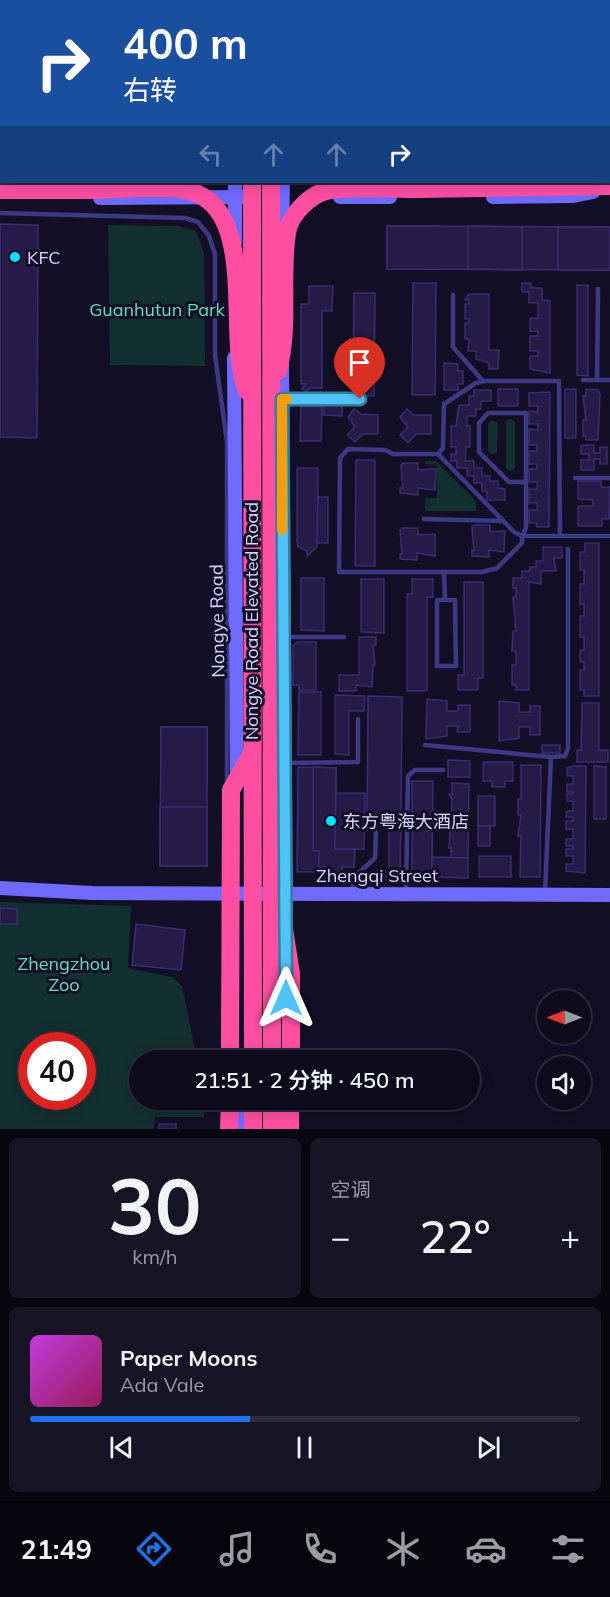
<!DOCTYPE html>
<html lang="zh">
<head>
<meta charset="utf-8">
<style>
	body { margin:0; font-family:Mulish,"Noto Sans SC",sans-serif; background:#171425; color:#f1f3f6; height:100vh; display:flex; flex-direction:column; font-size:22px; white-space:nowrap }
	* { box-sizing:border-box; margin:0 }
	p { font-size:20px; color:#9b9ba3 }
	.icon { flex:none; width:33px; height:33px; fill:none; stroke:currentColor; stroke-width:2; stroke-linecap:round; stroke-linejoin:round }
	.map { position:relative; height:1129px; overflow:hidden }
	.details { display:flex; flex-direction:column; gap:9px; padding:9px; background:#08060f; flex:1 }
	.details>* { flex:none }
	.top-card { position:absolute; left:0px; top:0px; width:610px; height:183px; box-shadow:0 3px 15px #0003,0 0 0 2px #2e2b3b; background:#1a4fa0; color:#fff; overflow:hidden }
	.needle { width:39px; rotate:270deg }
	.fabs { position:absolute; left:537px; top:990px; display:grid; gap:12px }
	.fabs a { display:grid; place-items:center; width:54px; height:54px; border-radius:50%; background:#0e0b1c; box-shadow:0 3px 15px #0003,0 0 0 2px #2e2b3b; font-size:30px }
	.speed { position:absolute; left:18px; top:1032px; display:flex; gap:12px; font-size:30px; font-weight:700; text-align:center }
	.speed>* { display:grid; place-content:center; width:78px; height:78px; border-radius:50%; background:#0e0b1c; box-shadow:0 3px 15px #0003,0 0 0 2px #2e2b3b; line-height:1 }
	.speed .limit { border:9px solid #d22; background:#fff; color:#111 }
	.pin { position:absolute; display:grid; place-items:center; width:51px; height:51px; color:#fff; margin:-62px -26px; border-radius:50% 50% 50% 0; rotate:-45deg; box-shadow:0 0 6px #0007 }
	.pin .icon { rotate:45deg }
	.me { position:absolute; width:66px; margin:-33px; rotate:0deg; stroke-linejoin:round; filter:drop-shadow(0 0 4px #0008) }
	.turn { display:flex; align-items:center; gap:21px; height:126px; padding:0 24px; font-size:27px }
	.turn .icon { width:78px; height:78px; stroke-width:2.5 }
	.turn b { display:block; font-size:42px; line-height:51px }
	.lanes { display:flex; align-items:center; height:57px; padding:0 24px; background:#0003; justify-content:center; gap:30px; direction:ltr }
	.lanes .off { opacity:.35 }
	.big { font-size:45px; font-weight:600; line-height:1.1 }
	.details .card { flex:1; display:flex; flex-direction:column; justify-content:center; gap:9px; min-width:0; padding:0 21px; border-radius:9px; background:#171425 }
	.details .dial { align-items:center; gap:0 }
	.dial b { font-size:78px; line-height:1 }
	.song { display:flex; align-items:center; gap:18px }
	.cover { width:72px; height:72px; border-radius:9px; background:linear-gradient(135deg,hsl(290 70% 55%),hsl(330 70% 35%)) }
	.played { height:6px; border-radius:3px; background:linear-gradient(90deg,#1a73e8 40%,#2e2b3b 40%) }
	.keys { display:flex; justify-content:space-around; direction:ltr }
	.heat { display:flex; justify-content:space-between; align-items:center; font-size:33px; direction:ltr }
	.details .tiles { flex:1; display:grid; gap:9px; grid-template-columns:1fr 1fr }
	.card:last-child { grid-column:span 2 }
	.trip { position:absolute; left:129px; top:1050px; width:351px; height:60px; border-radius:30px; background:#0e0b1c; box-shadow:0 3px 15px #0003,0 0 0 2px #2e2b3b; font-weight:600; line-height:60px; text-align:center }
	.menu { display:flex; height:96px; justify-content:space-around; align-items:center; background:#06040b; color:#9b9ba3 }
	.menu .icon { width:42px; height:42px }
	.menu .selected { color:#1a73e8 }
	.menu b { font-size:27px; color:#f1f3f6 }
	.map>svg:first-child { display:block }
	.green { fill:#12302f; fill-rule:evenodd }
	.building { fill:#241b47; stroke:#3b2d73; stroke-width:1.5 }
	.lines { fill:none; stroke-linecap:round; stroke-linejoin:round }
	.lane { stroke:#3d3a85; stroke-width:4.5 }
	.secondary { stroke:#6f6bff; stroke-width:14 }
	.highway { stroke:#ff4fa3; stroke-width:18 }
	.highway-bridge { stroke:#ff4fa3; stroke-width:18 }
	.route-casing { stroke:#337fa1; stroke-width:15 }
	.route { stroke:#4fc3f7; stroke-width:10 }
	.slow { stroke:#f59e0b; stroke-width:10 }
	.poi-dot { fill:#00e5ff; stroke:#130f26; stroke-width:2 }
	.labels { text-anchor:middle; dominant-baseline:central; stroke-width:6; stroke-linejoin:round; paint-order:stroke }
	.poi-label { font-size:18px; fill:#d9d4ff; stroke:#130f26; text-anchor:start }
	.park-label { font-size:18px; fill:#5fe0c0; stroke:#130f26 }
	.street-label { font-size:18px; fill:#d9d4ff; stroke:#130f26 }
</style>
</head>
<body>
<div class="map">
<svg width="610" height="1129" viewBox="0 0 610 1129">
	<rect width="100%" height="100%" fill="#130f26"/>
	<g class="green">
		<path d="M108,225l70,1 18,5 8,22 1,113 -95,-1z"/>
		<path d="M509,419l6,2v47l-5,3 -4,-3v-47z"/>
		<path d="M492,420l6,3 -1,29 -4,3 -5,-3v-29z"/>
		<path d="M425,461h11l40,40v10h-51v-13h12v-33l-12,-1z"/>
		<path d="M0,902l131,4 -3,62 44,9 10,9 15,74h-57v40h64v17h-49l-1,12h-154zM32,1046h50v50h-50z"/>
	</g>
	<g class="building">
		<rect x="609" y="32" width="1" height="114"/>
		<path d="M0,224l38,1 -1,213 -37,-1z"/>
		<rect x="387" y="226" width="53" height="43"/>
		<path d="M387,226l223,1v43l-223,-1z"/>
		<path d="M468,226l54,1v43l-54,-1z"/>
		<rect x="558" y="227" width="52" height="43"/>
		<path d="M413,283h23l-1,112h-23z"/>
		<path d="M522,283h9v5h11v12l8,1v72l-20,-4v-13h8v-5h-8v-15h8v-5h-8v-13h8v-15h-9v-11h-7z"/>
		<path d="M577,285h11v91l-11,-1z"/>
		<path d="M309,286h24l-1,25h-10v77h-12l-4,4 -4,-4 4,-4h-5v-80h8z"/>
		<path d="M354,293h21l-1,103h-21z"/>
		<path d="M469,294h20v56h10l-1,19h-9v-6l-13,-4v-8h-8l1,-12h-4v-16h4v-4h-4v-15h4v-4h-4z"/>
		<path d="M444,363l14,1v7h5v13h-5v6h-14z"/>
		<rect x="498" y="389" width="20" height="17"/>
		<rect x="565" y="389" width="11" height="49"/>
		<path d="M586,389l12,1 2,4 -2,46h-12v-4h-3v-16h3l-3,-24h3z"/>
		<path d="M474,390h17v11h-10v8h-5v7h-9v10h3v21h-4l-1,14h9v7h8v8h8v5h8v7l7,1v11h-18v-9h-5v-8h-8v-7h-7v-8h-10v-7h-6v-7h5v-7h-5v-21h5l3,-21h10v-9h5z"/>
		<path d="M550,392l-1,135h-12v-4h-8v-13h8v-7h-8v-14h8v-7h-8v-13h8v-5h-8v-13h8v-6h-8v-16l9,1v-6h-9v-13l9,1v-6h-9v-13z"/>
		<path d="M324,405h18v11l-18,-1z"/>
		<path d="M301,406h21l-1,35h-21z"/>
		<path d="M354,409l7,5 17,1v19h-15l-8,8 -8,-7 8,-8 -7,-10z"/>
		<path d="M407,409l7,6h17v19h-15l-8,9 -8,-8 8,-8 -8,-10z"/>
		<path d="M581,445h13v8h6v-6h7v17h-7v-5h-6v11h-13v-10h8v-6h-8z"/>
		<path d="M356,460h19v106h-20z"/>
		<path d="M403,463h15v7l18,-1 -1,21 -17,-2v7l-18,-2v-5h3l-2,-23z"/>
		<path d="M297,468h21l-1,79 -10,9v-5l-9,-4 -1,-6z"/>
		<path d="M578,481h23v6h9l-1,32h-7v7h-24v-20h15v-6l-15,-1z"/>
		<path d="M318,497h10v46h-11z"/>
		<path d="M475,525h15v7l15,-1 -1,21 -15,-2v7l-17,-1v-6l2,1 -2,-24z"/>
		<path d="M403,528h15v7l17,-1v22l-18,-3v7l-17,-1v-5h2l-2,-24z"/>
		<path d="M585,543h14v153h-15v-6h-4v-20h4v-8h-4v-12h4v-13h-4v-21h4v-12h-4v-20h4v-14h-4v-18h5z"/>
		<path d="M543,547h19v11h-8l2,13h-15v13l-12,-2v108h-13v-5h-4v-20h4v-14h-4l1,-20h3l-3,-34h3v-9h-3v-10h9v-7h8v-4h6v-6h7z"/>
		<path d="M301,578h23v53l-23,-1z"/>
		<path d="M361,579h23v54l-23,-1z"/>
		<path d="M412,579h21v18h-6v94h-20v-97h5z"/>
		<path d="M464,582h19v96h-5v12h-20v-15h6z"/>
		<path d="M359,637h17v8h-3l2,20h-2l-1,22 -16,-2v6h-17v-16h20z"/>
		<path d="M297,642h19v48h-17v-5h-6v-39z"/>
		<path d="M299,692h22v63h-23z"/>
		<path d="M335,695l30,1 -1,15h-15v44l-14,-1z"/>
		<path d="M368,696l34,1 -1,119h-34z"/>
		<path d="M427,699l20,2v10h11v-6h12v27h-13l1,-6h-11v10l-21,3z"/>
		<path d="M499,701l20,2v9h11v-6h10v29h-10v-8h-11v11l-20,3z"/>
		<path d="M582,703h17v47h9v12h-31v-12h4z"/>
		<rect x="161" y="727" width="46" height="60"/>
		<path d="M161,727h46v139h-47z"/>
		<rect x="542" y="745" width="18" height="8"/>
		<path d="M448,760l22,1v16h-22z"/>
		<path d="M483,762h30v19h-8v6h-13v-6h-9z"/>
		<path d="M521,765h20l-1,112h-20l1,-41h-3l3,-21h-3v-16h3z"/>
		<path d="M573,766h13l-1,107 -19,-2v-7h7v-8h-7v-7h7v-3h-7v-7h7v-10h-7v-8h7v-4h-7l1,-6h6v-10h-6v-7h6v-2h-6v-8h6v-8h-6v-8z"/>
		<path d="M594,766l12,1v52h-12z"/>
		<path d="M298,767l38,1v25h29l-1,56h-9l-1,18h-12v5h-45z"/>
		<path d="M313,767l23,1 -1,81h20l-1,18h-12v5h-14v-5h-9v-16h-6z"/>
		<path d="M412,781h21l-1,96h-20z"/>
		<path d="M452,783l17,1 -1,74h-17v-10h-2l3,-49 -3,-5h3z"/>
		<rect x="478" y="796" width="17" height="30"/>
		<rect x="160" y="807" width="47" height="59"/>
		<path d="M389,816h12l-1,65 -11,-1z"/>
		<rect x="478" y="826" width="12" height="20"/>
		<rect x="479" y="856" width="32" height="21"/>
		<path d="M432,857l36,1v20l-36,-1z"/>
		<rect x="367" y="872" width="22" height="8"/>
		<path d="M0,908l17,1v15h-17z"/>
		<path d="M136,924l49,6 -4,40 -49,-5z"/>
		<rect x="159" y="1124" width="17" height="5"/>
	</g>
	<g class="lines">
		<g class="lane">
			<path d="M378,2v-2"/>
			<path d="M0,213l185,5 13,4 11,14 6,18v101l12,87v344"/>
			<path d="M453,295v52l30,34"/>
			<path d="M583,380h27"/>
			<path d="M597,380l1,-91"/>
			<path d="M284,399h76"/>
			<path d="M438,454l5,-6 1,-44 32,-21 9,-2h74l1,155h50"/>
			<path d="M575,478h35"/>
			<path d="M526,482h-17l-30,-30v-29l9,-10h38v115l-4,8 -8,-4 -76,-78h-45l-8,-4 -37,-1 -8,9 -1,114h143l15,-4 25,-25v-7h38"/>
			<path d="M424,519l79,2"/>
			<path d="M444,572l1,28h-8v66h19l-1,-66h-10"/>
			<path d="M286,637h58"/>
			<path d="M425,745l126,12"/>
			<path d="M287,763l71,-1v-43"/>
			<path d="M353,891v-13l22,-20 1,-26"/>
			<path d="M406,891l2,-115 7,-6h28"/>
			<path d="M545,892l6,-135 14,-1 3,-8v-199"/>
		</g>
		<g class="secondary">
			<path d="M0,164h2"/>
			<path d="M340,197h50"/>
			<path d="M493,197l80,-1 20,-4"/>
			<path d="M100,198l143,-1"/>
			<path d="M282,236l1,-54"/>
			<path d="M235,242v-60"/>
			<path d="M234,358l3,421"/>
			<path d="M282,361l4,559"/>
			<path d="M0,888l92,5 518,2"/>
			<path d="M239,1100v29"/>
		</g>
		<g class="highway">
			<path d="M269,0v2"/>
			<path d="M285,0v2"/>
			<path d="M241,2v-2"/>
			<path d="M609,173l1,-1"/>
			<path d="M418,189l192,-3"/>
			<path d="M0,190h92"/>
			<path d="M229,1129l1,-29"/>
			<path d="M253,1129v-29"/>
			<path d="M272,1129v-29"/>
			<path d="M290,1129v-29"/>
		</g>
		<g class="highway-bridge">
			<path d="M252,182l1,878"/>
			<path d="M271,182l1,878"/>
			<path d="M92,190c29,-1 59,-4 88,-1 83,10 44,147 67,202"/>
			<path d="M278,371c12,-46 2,-92 9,-138 3,-19 24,-40 43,-43 28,-4 59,-1 88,-1"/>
			<path d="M281,910l10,64v86"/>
			<path d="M230,1060l1,-270 21,-37"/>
		</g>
	</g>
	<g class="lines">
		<g class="route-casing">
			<path id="route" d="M286,998l-4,-599h78"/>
		</g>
		<use href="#route" class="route"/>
		<path class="slow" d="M282,530v-131h5"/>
	</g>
	<g class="poi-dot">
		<circle cx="15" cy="257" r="6"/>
		<circle cx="331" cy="821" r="6"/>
	</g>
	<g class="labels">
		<g class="poi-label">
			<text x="27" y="257">KFC</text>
			<text x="343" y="821">东方粤海大酒店</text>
		</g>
		<g class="park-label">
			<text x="157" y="309">Guanhutun Park</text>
			<text x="64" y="963">Zhengzhou<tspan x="64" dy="21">Zoo</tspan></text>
		</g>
		<g class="street-label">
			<text transform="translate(217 621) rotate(-91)">Nongye Road</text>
			<text transform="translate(251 621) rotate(-90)">Nongye Road Elevated Road</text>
			<text x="377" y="875">Zhengqi Street</text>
		</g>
	</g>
</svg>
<div class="fabs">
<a><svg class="needle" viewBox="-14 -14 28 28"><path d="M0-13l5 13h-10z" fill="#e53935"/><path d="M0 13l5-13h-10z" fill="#9b9ba3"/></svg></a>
<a><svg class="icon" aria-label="sound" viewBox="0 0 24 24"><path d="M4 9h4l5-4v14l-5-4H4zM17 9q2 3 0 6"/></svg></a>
</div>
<div class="speed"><div class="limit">40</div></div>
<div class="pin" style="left:360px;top:399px;background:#d93025"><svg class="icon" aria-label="arrive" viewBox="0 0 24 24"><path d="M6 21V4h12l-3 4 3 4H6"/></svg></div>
<svg class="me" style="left:286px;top:998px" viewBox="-20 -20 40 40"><path d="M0-17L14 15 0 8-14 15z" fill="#4fc3f7" stroke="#fff" stroke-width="4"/></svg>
<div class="trip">21:51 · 2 分钟 · 450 m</div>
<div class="top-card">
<div class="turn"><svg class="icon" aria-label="right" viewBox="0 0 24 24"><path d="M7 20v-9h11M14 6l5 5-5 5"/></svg><div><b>400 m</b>右转</div></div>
<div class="lanes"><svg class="icon off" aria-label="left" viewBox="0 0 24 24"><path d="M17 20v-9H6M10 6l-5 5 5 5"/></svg><svg class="icon off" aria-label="ahead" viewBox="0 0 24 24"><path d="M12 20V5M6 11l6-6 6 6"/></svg><svg class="icon off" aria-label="ahead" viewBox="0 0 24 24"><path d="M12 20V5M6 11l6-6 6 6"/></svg><svg class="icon" aria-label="right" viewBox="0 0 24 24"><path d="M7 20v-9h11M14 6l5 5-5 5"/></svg></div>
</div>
</div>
<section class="details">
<div class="tiles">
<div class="card dial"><b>30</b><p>km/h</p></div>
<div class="card"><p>空调</p>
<div class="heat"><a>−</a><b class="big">22°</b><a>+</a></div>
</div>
<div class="card">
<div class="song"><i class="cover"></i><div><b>Paper Moons</b><p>Ada Vale</p></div></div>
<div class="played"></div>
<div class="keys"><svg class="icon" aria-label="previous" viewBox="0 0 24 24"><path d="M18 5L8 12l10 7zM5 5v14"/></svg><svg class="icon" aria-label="pause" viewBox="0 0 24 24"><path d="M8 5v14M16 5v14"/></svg><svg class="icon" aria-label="next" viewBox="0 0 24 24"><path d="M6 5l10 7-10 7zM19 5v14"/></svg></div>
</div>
</div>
</section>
<nav class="menu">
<b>21:49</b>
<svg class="icon selected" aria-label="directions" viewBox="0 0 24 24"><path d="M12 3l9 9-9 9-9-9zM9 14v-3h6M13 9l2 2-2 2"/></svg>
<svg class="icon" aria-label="music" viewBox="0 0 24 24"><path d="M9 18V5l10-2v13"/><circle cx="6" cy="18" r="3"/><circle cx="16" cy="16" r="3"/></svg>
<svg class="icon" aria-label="phone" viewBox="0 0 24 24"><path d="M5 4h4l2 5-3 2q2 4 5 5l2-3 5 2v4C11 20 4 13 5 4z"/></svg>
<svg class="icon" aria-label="climate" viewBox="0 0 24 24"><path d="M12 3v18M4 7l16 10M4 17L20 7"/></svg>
<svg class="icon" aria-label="car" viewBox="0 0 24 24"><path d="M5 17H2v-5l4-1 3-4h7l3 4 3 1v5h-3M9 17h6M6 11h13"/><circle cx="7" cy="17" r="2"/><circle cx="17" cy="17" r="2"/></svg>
<svg class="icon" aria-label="filters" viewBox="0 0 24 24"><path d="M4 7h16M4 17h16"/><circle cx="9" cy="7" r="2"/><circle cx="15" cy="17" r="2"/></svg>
</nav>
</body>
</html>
